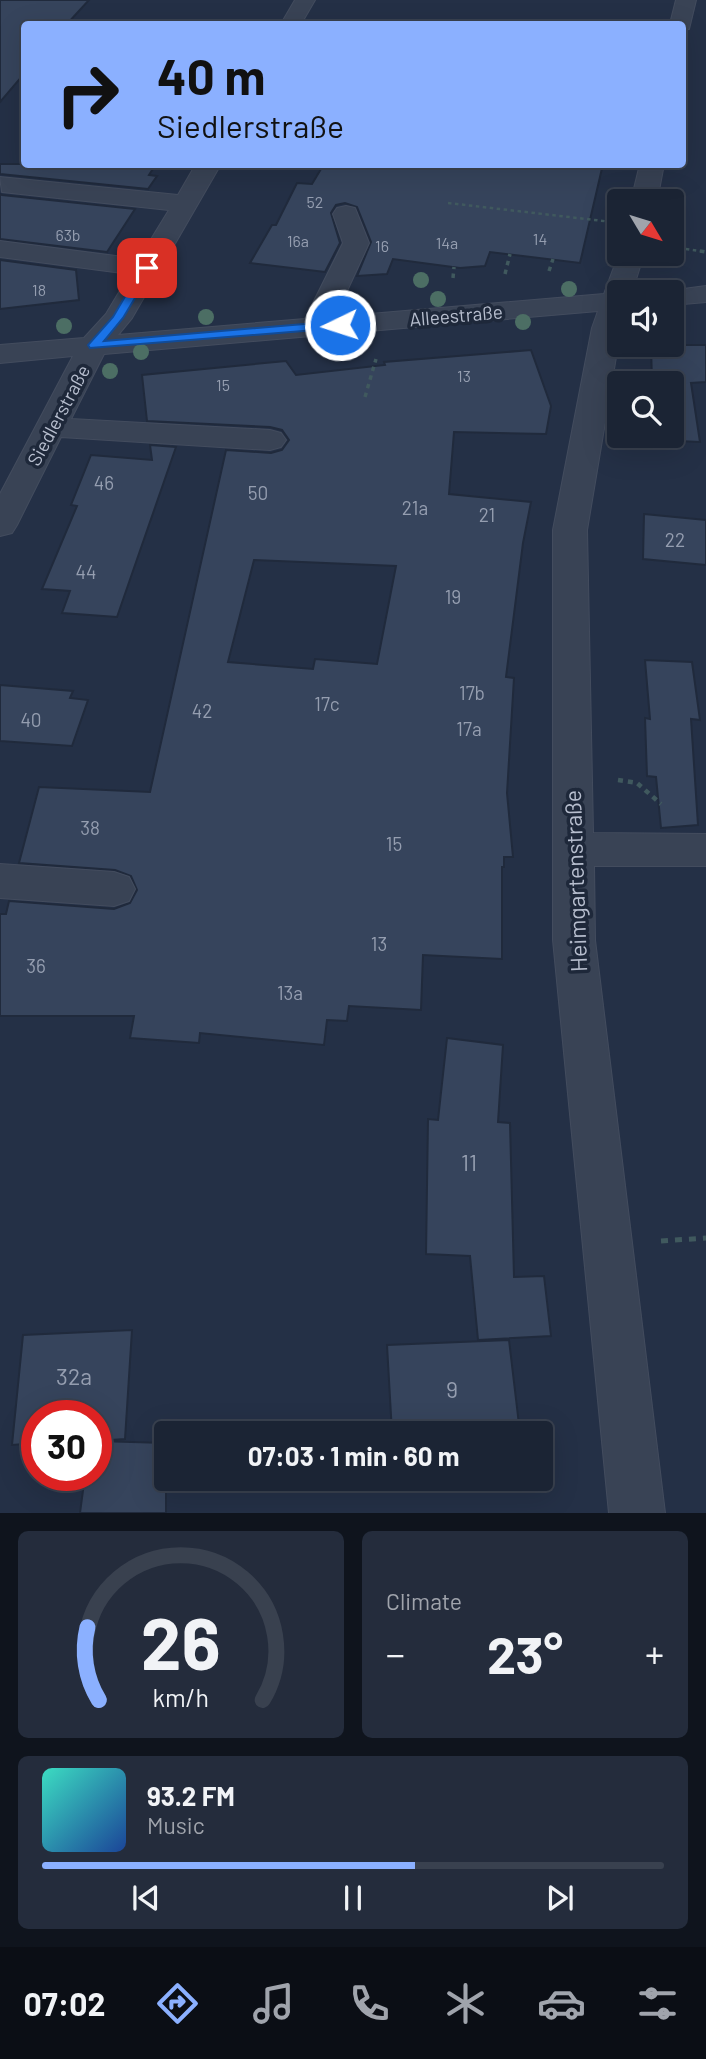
<!DOCTYPE html>
<html lang="en">
<head>
<meta charset="utf-8">
<style>
	body { margin:0; font-family:Barlow,sans-serif; background:#242c3c; color:#f1f3f6; height:100vh; display:flex; flex-direction:column; font-size:26px; white-space:nowrap }
	* { box-sizing:border-box; margin:0 }
	p { font-size:23px; color:#a0a4ac }
	.icon { flex:none; width:38px; height:38px; fill:none; stroke:currentColor; stroke-width:2; stroke-linecap:round; stroke-linejoin:round }
	.map { position:relative; height:1513px; overflow:hidden }
	.drawer { display:flex; flex-direction:column; gap:18px; padding:18px; background:#0f141d; flex:1 }
	.drawer>* { flex:none }
	.guide { position:absolute; left:21px; top:21px; width:665px; height:147px; border-radius:7px; box-shadow:0 7px 28px #0002,0 0 0 2px #39414f; background:#8bb0ff; color:#111; overflow:hidden }
	.needle { width:46px; rotate:128deg }
	.tools { position:absolute; left:607px; top:189px; display:grid; gap:14px }
	.tools a { display:grid; place-items:center; width:77px; height:77px; border-radius:7px; background:#1b2434; box-shadow:0 7px 28px #0002,0 0 0 2px #39414f; font-size:35px }
	.speed { position:absolute; left:21px; top:1400px; display:flex; gap:14px; font-size:35px; font-weight:700; text-align:center }
	.speed>* { display:grid; place-content:center; width:91px; height:91px; border-radius:50%; background:#1b2434; box-shadow:0 7px 28px #0002,0 0 0 2px #39414f; line-height:1 }
	.speed .limit { border:10px solid #d22; background:#fff; color:#111 }
	.pin { position:absolute; display:grid; place-items:center; width:60px; height:60px; color:#fff; margin:-30px; border-radius:14px; box-shadow:0 4px 10px #0006 }
	.me { position:absolute; width:77px; margin:-38px; rotate:266deg; stroke-linejoin:round; filter:drop-shadow(0 0 5px #0008) }
	.turn { display:flex; align-items:center; gap:24px; height:147px; padding:0 21px; font-size:32px }
	.turn .icon { width:91px; height:91px; stroke-width:2.5 }
	.turn b { display:block; font-size:49px; line-height:60px }
	.big { font-size:52px; font-weight:700; line-height:1.1 }
	.drawer .card { flex:1; display:flex; flex-direction:column; justify-content:center; gap:10px; min-width:0; padding:0 24px; border-radius:10px; background:#242c3c }
	.drawer .dial { align-items:center; gap:0 }
	.dial svg { height:182px; overflow:visible; fill:none; stroke:#39414f; stroke-width:7; stroke-linecap:round; text-anchor:middle }
	.dial text { fill:#f1f3f6; stroke:none }
	.song { display:flex; align-items:center; gap:21px }
	.cover { width:84px; height:84px; border-radius:10px; background:linear-gradient(135deg,hsl(170 70% 55%),hsl(220 70% 35%)) }
	.played { height:7px; border-radius:4px; background:linear-gradient(90deg,#8bb0ff 60%,#39414f 60%) }
	.keys { display:flex; justify-content:space-around; direction:ltr }
	.heat { display:flex; justify-content:space-between; align-items:center; font-size:38px; direction:ltr }
	.drawer .tiles { flex:1; display:grid; gap:18px; grid-template-columns:1fr 1fr }
	.card:last-child { grid-column:span 2 }
	.trip { position:absolute; left:154px; top:1421px; width:399px; height:70px; border-radius:7px; background:#1b2434; box-shadow:0 7px 28px #0002,0 0 0 2px #39414f; font-weight:700; line-height:70px; text-align:center }
	.tab-bar { display:flex; height:112px; justify-content:space-around; align-items:center; background:#0b0e15; color:#a0a4ac }
	.tab-bar .icon { width:49px; height:49px }
	.tab-bar .current { color:#8bb0ff }
	.tab-bar b { font-size:32px; color:#f1f3f6 }
	.map>svg:first-child { display:block }
	.building { fill:#36445c; stroke:#202a3c; stroke-width:2; fill-rule:evenodd }
	.lines { fill:none; stroke-linecap:round; stroke-linejoin:round }
	.minor-casing { stroke:#434c5e; stroke-width:2 }
	.path-far3 { stroke:#40595e; stroke-width:2.5; stroke-dasharray:3.5 3.5; stroke-linecap:butt }
	.path-far2 { stroke:#40595e; stroke-width:3.5; stroke-dasharray:4.5 4.5; stroke-linecap:butt }
	.path-far1 { stroke:#40595e; stroke-width:4.5; stroke-dasharray:5 5; stroke-linecap:butt }
	.path { stroke:#40595e; stroke-width:5; stroke-dasharray:7 7; stroke-linecap:butt }
	.minor { fill:#394355; fill-rule:evenodd }
	.tree { fill:#4c6e64 }
	.route { fill:#1a73e8; stroke:#114b97; stroke-width:2 }
	.labels { text-anchor:middle; dominant-baseline:central; stroke-width:7; stroke-linejoin:round; paint-order:stroke }
	.far-number-label { font-size:16px; fill:#959eb0 }
	.far-street-label { font-size:19px; fill:#b7bece; stroke:#1e283a }
	.number-label { font-size:19px; fill:#959eb0 }
	.street-label { font-size:23px; fill:#b7bece; stroke:#1e283a }
	.near-number-label { font-size:23px; fill:#959eb0 }
</style>
</head>
<body>
<div class="map">
<svg width="706" height="1513" viewBox="0 0 706 1513">
	<rect width="100%" height="100%" fill="#243046"/>
	<g class="building">
		<path d="M0,0h89l-22,24h-43v50l-24,28z"/>
		<path d="M0,164h156l-7,11 8,1 -9,13 -148,-15z"/>
		<path d="M324,164h279l-23,99 -90,-11 -5,14 -25,2 -67,-9 -6,15 -30,2 14,-34 -14,-35 -12,-4 -9,2 -5,8 9,30 -15,29 -75,-9 22,-38h4l21,-42 15,1z"/>
		<path d="M0,194l2,1 133,14 -28,43 -107,-13z"/>
		<path d="M0,260l76,10 3,30 -79,9z"/>
		<path d="M679,307l6,38h21v37l-15,1 9,59 -45,-2v-4h17v-53h-20l-1,-38h21v-37z"/>
		<path d="M531,350l20,56 -5,28 -92,-2 -5,62 82,8 -8,41 -17,134 8,1 -7,115 6,64h-9v10h-2v92l-79,-4 -2,55 -72,-4 -2,15 -20,-1 -3,25 -124,-12 -1,10 -69,-5 4,-22h-134v-102h6l3,-13 105,8 16,-6 7,-13 -6,-14 -16,-6 -96,-7 20,-76 111,5 76,-342 45,3 11,-3 7,-10 -7,-10 -12,-3 -123,-6 -5,-46 144,-14 10,14 89,-10 -1,-3zM254,560l142,6 -19,98 -62,-5 -2,10 -85,-7z"/>
		<path d="M150,445l26,2 -59,170 -55,-4 8,-22 -28,-2 35,-83 -6,-1 20,-50 61,5z"/>
		<path d="M644,514l62,6v45l-63,-6z"/>
		<path d="M645,660l47,2 8,58 -9,-1 7,106 -37,3 -5,-51 -9,-1 -2,-58 5,1z"/>
		<path d="M0,685l73,6 -3,7 18,2 -16,46 -72,-5z"/>
		<path d="M447,1038l56,7 -5,77 12,1 4,154 30,-1 7,60 -73,4 -8,-84 -44,-2 2,-135 10,1z"/>
		<path d="M132,1330l-7,109 -28,2 69,2v70h-86l5,-38h11v-59h-59v27l-25,2 11,-110z"/>
		<path d="M509,1340l11,93h-128l-5,-88z"/>
	</g>
	<g class="lines">
		<g class="minor-casing">
			<g id="minor">
				<path d="M295,0h20l-14,24h-20z"/>
				<path d="M676,0h20l-7,29 -7,1v-6h-12z"/>
				<path d="M196,164h25l-89,154 -14,17 187,-16 38,-76 -10,-29 4,-6 9,-2 9,2 14,35 -34,74 269,-23 16,-43v3h24l-12,38h-12v41l-33,197 6,303 113,1v32h-112l1,74 70,573h-56l-56,-573v-410l39,-202 6,-17 -494,43 -33,65 199,11 11,3 5,7 -5,7 -11,3 -209,-13 -44,88 -5,8 -12,3v-42l73,-138 -73,7v-18l84,-7 22,-24 24,-40 -130,-17v-16l139,18 30,-49 -167,-18 -2,-15 178,18z"/>
				<path d="M640,164h24l-7,37h-26z"/>
				<path d="M706,286v16l-34,3v-13h-11z"/>
				<path d="M0,864l114,8 15,5 6,12 -6,12 -15,5 -114,-8z"/>
			</g>
		</g>
		<g class="path-far3">
			<path d="M448,203l164,19"/>
			<path d="M672,247l34,5"/>
		</g>
		<g class="path-far2">
			<path d="M700,251l6,1"/>
			<path d="M549,271l4,-12"/>
			<path d="M505,274l5,-20"/>
			<path d="M453,278l1,-11"/>
			<path d="M365,397l11,-38"/>
		</g>
		<path class="path-far1" d="M618,780l19,3 24,21"/>
		<path class="path" d="M661,1241l45,-3"/>
		<use href="#minor" class="minor"/>
	</g>
	<g class="tree">
		<circle cx="421" cy="280" r="8"/>
		<circle cx="569" cy="289" r="8"/>
		<circle cx="438" cy="299" r="8"/>
		<circle cx="206" cy="317" r="8"/>
		<circle cx="523" cy="322" r="8"/>
		<circle cx="64" cy="326" r="8"/>
		<circle cx="342" cy="337" r="8"/>
		<circle cx="141" cy="352" r="8"/>
		<circle cx="110" cy="371" r="8"/>
	</g>
	<path class="route" d="M143,266l10,2 -30,50 -19,23 236,-20 6,4 -6,3 -250,20 -2,-3 25,-28z"/>
	<g class="labels">
		<g class="far-number-label">
			<text x="315" y="201">52</text>
			<text x="68" y="234">63b</text>
			<text x="540" y="238">14</text>
			<text x="298" y="240">16a</text>
			<text x="447" y="242">14a</text>
			<text x="382" y="245">16</text>
			<text x="39" y="289">18</text>
			<text x="464" y="375">13</text>
			<text x="223" y="384">15</text>
		</g>
		<g class="far-street-label">
			<text transform="translate(456 315) rotate(-5)">Alleestraße</text>
			<text transform="translate(58 415) rotate(-62)">Siedlerstraße</text>
		</g>
		<g class="number-label">
			<text x="104" y="482">46</text>
			<text x="258" y="492">50</text>
			<text x="415" y="507">21a</text>
			<text x="487" y="514">21</text>
			<text x="675" y="539">22</text>
			<text x="86" y="571">44</text>
			<text x="453" y="596">19</text>
			<text x="472" y="692">17b</text>
			<text x="327" y="703">17c</text>
			<text x="202" y="710">42</text>
			<text x="31" y="719">40</text>
			<text x="469" y="728">17a</text>
			<text x="90" y="827">38</text>
			<text x="394" y="843">15</text>
			<text x="379" y="943">13</text>
			<text x="36" y="965">36</text>
			<text x="290" y="992">13a</text>
		</g>
		<g class="street-label">
			<text transform="translate(575 881) rotate(-92)">Heimgartenstraße</text>
		</g>
		<g class="near-number-label">
			<text x="469" y="1162">11</text>
			<text x="74" y="1376">32a</text>
			<text x="452" y="1389">9</text>
		</g>
	</g>
</svg>
<div class="tools">
<a><svg class="needle" viewBox="-14 -14 28 28"><path d="M0-13l5 13h-10z" fill="#e53935"/><path d="M0 13l5-13h-10z" fill="#a0a4ac"/></svg></a>
<a><svg class="icon" aria-label="sound" viewBox="0 0 24 24"><path d="M4 9h4l5-4v14l-5-4H4zM17 9q2 3 0 6"/></svg></a>
<a><svg class="icon" aria-label="search" viewBox="0 0 24 24"><circle cx="10" cy="10" r="6"/><path d="M15 15l6 6"/></svg></a>
</div>
<div class="speed"><div class="limit">30</div></div>
<div class="pin" style="left:147px;top:268px;background:#d93025"><svg class="icon" aria-label="arrive" viewBox="0 0 24 24"><path d="M6 21V4h12l-3 4 3 4H6"/></svg></div>
<svg class="me" style="left:340px;top:325px" viewBox="-20 -20 40 40"><circle r="17" fill="#1a73e8" stroke="#fff" stroke-width="3"/><path d="M0-11L8 9 0 5-8 9z" fill="#fff"/></svg>
<div class="trip">07:03 · 1 min · 60 m</div>
<div class="guide">
<div class="turn"><svg class="icon" aria-label="right" viewBox="0 0 24 24"><path d="M7 20v-9h11M14 6l5 5-5 5"/></svg><div><b>40 m</b>Siedlerstraße</div></div>
</div>
</div>
<section class="drawer">
<div class="tiles">
<div class="card dial"><svg viewBox="0 0 100 80">
<path d="M14 69A42 42 0 1 1 86 69"/>
<path d="M14 69A42 42 0 0 1 9 37" stroke="#8bb0ff"/>
<text x="50" y="56" font-size="32" font-weight="700">26</text>
<text x="50" y="72" font-size="11">km/h</text>
</svg></div>
<div class="card"><p>Climate</p>
<div class="heat"><a>−</a><b class="big">23°</b><a>+</a></div>
</div>
<div class="card">
<div class="song"><i class="cover"></i><div><b>93.2 FM</b><p>Music</p></div></div>
<div class="played"></div>
<div class="keys"><svg class="icon" aria-label="previous" viewBox="0 0 24 24"><path d="M18 5L8 12l10 7zM5 5v14"/></svg><svg class="icon" aria-label="pause" viewBox="0 0 24 24"><path d="M8 5v14M16 5v14"/></svg><svg class="icon" aria-label="next" viewBox="0 0 24 24"><path d="M6 5l10 7-10 7zM19 5v14"/></svg></div>
</div>
</div>
</section>
<nav class="tab-bar">
<b>07:02</b>
<svg class="icon current" aria-label="directions" viewBox="0 0 24 24"><path d="M12 3l9 9-9 9-9-9zM9 14v-3h6M13 9l2 2-2 2"/></svg>
<svg class="icon" aria-label="music" viewBox="0 0 24 24"><path d="M9 18V5l10-2v13"/><circle cx="6" cy="18" r="3"/><circle cx="16" cy="16" r="3"/></svg>
<svg class="icon" aria-label="phone" viewBox="0 0 24 24"><path d="M5 4h4l2 5-3 2q2 4 5 5l2-3 5 2v4C11 20 4 13 5 4z"/></svg>
<svg class="icon" aria-label="climate" viewBox="0 0 24 24"><path d="M12 3v18M4 7l16 10M4 17L20 7"/></svg>
<svg class="icon" aria-label="car" viewBox="0 0 24 24"><path d="M5 17H2v-5l4-1 3-4h7l3 4 3 1v5h-3M9 17h6M6 11h13"/><circle cx="7" cy="17" r="2"/><circle cx="17" cy="17" r="2"/></svg>
<svg class="icon" aria-label="filters" viewBox="0 0 24 24"><path d="M4 7h16M4 17h16"/><circle cx="9" cy="7" r="2"/><circle cx="15" cy="17" r="2"/></svg>
</nav>
</body>
</html>
